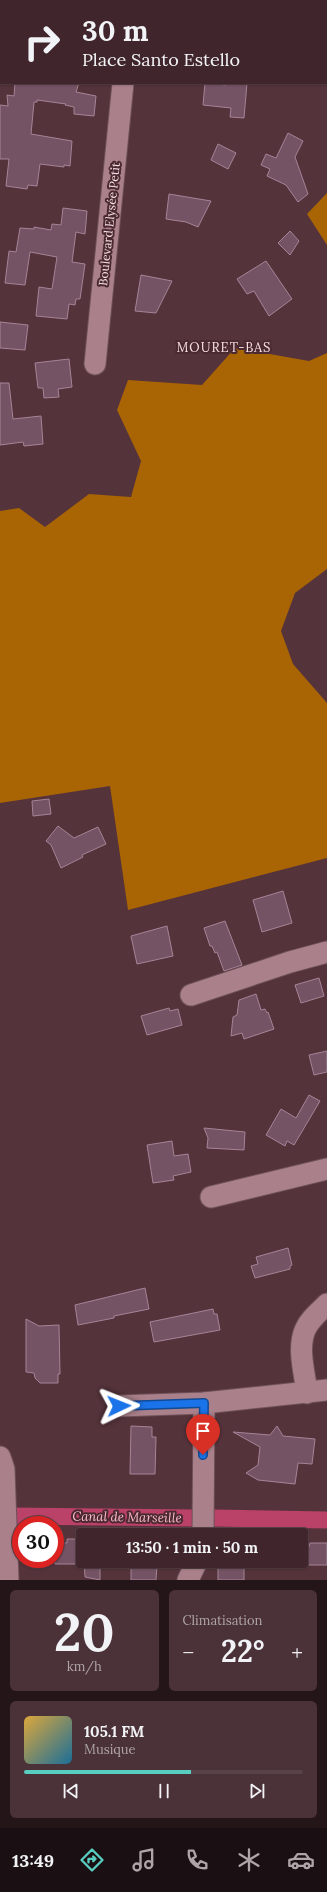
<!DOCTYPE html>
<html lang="fr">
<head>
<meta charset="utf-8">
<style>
	body { margin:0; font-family:Lora,serif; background:#4b3238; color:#f1f3f6; height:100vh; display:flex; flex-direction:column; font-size:15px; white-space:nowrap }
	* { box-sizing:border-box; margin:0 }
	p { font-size:13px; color:#aea5a9 }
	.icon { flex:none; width:22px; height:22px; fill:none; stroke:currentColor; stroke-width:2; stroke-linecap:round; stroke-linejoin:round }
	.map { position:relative; height:1580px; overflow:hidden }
	.side { display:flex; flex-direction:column; gap:10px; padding:10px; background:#231518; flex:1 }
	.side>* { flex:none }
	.banner { position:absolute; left:0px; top:0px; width:327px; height:84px; box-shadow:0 1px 3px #0004,0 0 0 1px #594348; background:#40262c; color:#f1f3f6; overflow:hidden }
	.speed { position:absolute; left:12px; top:1516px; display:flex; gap:8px; font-size:20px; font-weight:700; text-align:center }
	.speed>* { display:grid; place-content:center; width:52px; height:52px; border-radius:50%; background:#40262c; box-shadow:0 1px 3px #0004,0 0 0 1px #594348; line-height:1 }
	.speed .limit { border:6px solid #d22; background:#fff; color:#111 }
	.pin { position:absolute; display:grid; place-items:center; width:34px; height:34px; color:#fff; margin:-41px -17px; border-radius:50% 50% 50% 0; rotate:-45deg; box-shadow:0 0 4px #0007 }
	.pin .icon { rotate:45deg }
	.me { position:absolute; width:44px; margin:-22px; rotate:88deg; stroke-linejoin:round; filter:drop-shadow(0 0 3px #0008) }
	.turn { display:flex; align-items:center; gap:14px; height:84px; padding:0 16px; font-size:18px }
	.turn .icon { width:52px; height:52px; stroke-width:2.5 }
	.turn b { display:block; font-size:28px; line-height:34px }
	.big { font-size:30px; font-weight:800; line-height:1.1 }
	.side .tile { flex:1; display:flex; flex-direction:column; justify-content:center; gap:6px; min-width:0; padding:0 14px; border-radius:6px; background:#4b3238 }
	.side .dial { align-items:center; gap:0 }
	.dial b { font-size:52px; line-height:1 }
	.song { display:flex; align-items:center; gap:12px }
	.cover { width:48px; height:48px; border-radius:6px; background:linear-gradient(135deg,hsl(40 70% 55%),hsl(200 70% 35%)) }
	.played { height:4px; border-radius:2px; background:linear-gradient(90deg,#58cec0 60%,#594348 60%) }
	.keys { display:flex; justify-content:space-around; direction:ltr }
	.heat { display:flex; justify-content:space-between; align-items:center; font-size:22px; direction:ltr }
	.side .tiles { flex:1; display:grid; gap:10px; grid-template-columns:1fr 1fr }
	.tile:last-child { grid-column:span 2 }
	.trip { position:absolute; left:76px; top:1528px; width:232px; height:40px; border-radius:4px; background:#40262c; box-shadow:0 1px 3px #0004,0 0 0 1px #594348; font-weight:800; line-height:40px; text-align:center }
	.tabs { display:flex; height:64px; justify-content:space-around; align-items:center; background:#1a0f12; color:#aea5a9 }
	.tabs .icon { width:28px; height:28px }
	.tabs .current { color:#58cec0 }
	.tabs b { font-size:18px; color:#f1f3f6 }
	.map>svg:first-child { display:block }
	.forest { fill:#a96404 }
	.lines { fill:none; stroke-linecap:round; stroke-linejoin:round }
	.canal { stroke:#ba4167; stroke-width:17 }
	.building { fill:#745365; stroke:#a78397 }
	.minor-casing { stroke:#6f5158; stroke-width:23 }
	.minor { stroke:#aa818a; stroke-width:21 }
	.route-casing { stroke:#114b97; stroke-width:10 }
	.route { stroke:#1a73e8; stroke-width:7 }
	.labels { text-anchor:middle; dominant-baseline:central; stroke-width:4; stroke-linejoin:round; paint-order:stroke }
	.street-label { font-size:12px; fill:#f6dfe3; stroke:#4a2931 }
	.neighbourhood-label { font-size:13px; letter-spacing:1px; fill:#f6dfe3; stroke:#4a2931 }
	.water-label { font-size:13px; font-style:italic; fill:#fcbcca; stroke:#4a2931 }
</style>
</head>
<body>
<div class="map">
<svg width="327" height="1580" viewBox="0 0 327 1580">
	<rect width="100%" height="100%" fill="#55333b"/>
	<g class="forest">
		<path d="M327,193v52l-20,-31z"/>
		<path d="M235,348l74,13 18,-8v216l-32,24 -14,38 12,33 34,39v155l-199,52 -18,-124 -110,17v-292l19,-3 26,19 44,-33 42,3 10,-36 -24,-51 11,-30 74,5z"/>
	</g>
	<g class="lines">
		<g class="canal">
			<path d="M10,1516l186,2"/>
			<path d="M213,1518l114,2"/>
		</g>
	</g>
	<g class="building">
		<path d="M15,83h64l-3,9 20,4 -2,20 -20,-2v-7l-9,-2 1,-1 -29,-4v2h-3l-3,32 41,7 -2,25 -6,-1v2l-24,-3 -3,22 -9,-1 -1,4 -21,-3 3,-27h-9v-54l8,1 -1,-11 7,1z"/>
		<path d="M205,83l21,2 1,-2h20l-3,35 -14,-1 1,-9 -28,-3z"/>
		<path d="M288,133l15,8 -8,16 13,37 -10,8 -12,-17 -19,-9 3,-7 -9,-4 5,-11 10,4z"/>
		<path d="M218,144l18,9 -8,16 -17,-9z"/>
		<path d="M169,194l42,7 -13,26 -12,-5 -20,-3z"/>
		<path d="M63,208l24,3 -2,23 -9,-2 -4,30 13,2 -5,35h-4l-1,6 -6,-1 -2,15 -31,-3 3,-29 13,2 5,-32 -27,-5 -5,33 -20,-2 4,-32 7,1 4,-24 14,1v-2l17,3 1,-6 9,1z"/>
		<path d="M290,231l9,10 -9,14 -12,-12z"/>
		<path d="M266,261l26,38 -23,17 -15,-25 -7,3 -10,-15z"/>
		<path d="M141,275l31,6 -16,32 -21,-2z"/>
		<path d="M0,322l28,3 -3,25 -25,-2z"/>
		<path d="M69,359l3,28 -14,2 1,8 -15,1 -1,-10h-5l-3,-25z"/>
		<path d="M0,383h9l4,36 28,-3 2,28 -19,2 -1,-4 -23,3z"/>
		<path d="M49,799l2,15 -18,2 -1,-15z"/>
		<path d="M58,826l16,12 24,-11 8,17 -24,11 1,2 -22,11 -10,-23 -5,-4z"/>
		<path d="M283,891l9,32 -30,9 -9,-32z"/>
		<path d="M225,921l17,44 -18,6 -7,-19 -2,1 -3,-7h-2l-6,-18z"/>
		<path d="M167,926l6,30 -36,8 -6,-28z"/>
		<path d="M319,978l5,18 -23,7 -6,-18z"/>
		<path d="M256,994l5,16 4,-1 2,4 1,-1 6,17 -30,10 -2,-6 -11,3 2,-19 4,-2 2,-15z"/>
		<path d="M169,1008l1,3 8,-2 4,16 -35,10 -6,-19z"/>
		<path d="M327,1051v21l-13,3 -5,-20z"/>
		<path d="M309,1095l11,6 -26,44 -7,-4 -2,5 -19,-11 15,-26 15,9z"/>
		<path d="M204,1128l41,4 -1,18 -37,-2 1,-10z"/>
		<path d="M172,1141l2,15 14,-2 3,18 -18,4 1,4 -21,3 -6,-38z"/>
		<path d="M288,1248l4,17 -2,1v3l-35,9 -4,-12 7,-2 -2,-7z"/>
		<path d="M145,1288l4,21 -35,7v2l-36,7 -3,-20z"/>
		<path d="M213,1309l1,5h3l3,16 -66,12 -4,-20z"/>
		<path d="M26,1319l13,7 20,-1 1,49h-2v9h-18l-5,-5 -1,-5 -8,-1z"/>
		<path d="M131,1426l21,1v10h4l-1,37h-25z"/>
		<path d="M277,1426l6,10 32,3 -3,25 -14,-1 -3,21 -37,-4 -12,-7 12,-8 2,-18 -27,-15 37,3z"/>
		<path d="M67,1539h16v25h-28v-21h12z"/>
		<path d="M310,1543h17v22h-26v-18h8z"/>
		<path d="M84,1561h16v19l-15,-3z"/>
		<rect x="218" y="1562" width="26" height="18"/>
		<path d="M131,1565l26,1 -1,14h-25z"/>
	</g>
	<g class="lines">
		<g class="minor-casing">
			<g id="minor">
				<path d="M23,1l1,-1"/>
				<path d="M0,36l1,-3"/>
				<path d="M95,364l28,-281"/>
				<path d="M191,995l99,-33 37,-10"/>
				<path d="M211,1197l116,-28"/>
				<path d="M307,1393c-2,-19 -10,-44 -2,-63 4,-10 14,-18 22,-26"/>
				<path d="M119,1406l85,-3 123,-13"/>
				<path d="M0,1457l4,12 4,111"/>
				<path d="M203,1535l1,-132"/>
				<path d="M188,1580l9,-19"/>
			</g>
		</g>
		<use href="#minor" class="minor"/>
	</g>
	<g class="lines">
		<g class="route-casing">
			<path id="route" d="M119,1406l85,-3 -1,52"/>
		</g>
		<use href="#route" class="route"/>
	</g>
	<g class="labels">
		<g class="street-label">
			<text transform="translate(109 224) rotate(-84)">Boulevard Elysée Petit</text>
		</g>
		<g class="neighbourhood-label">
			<text x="224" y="347">MOURET-BAS</text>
		</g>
		<g class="water-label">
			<text transform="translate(127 1517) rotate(1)">Canal de Marseille</text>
		</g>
	</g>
</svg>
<div class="speed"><div class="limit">30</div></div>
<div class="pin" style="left:203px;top:1455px;background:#d93025"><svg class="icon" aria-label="arrive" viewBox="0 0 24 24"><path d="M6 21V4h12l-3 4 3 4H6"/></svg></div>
<svg class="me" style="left:119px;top:1406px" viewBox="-20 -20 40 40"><path d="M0-17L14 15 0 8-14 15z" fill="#1a73e8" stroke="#fff" stroke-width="4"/></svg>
<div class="trip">13:50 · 1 min · 50 m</div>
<div class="banner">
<div class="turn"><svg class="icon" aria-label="right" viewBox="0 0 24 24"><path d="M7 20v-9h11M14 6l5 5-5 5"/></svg><div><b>30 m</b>Place Santo Estello</div></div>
</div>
</div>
<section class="side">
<div class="tiles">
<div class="tile dial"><b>20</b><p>km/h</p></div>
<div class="tile"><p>Climatisation</p>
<div class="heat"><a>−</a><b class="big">22°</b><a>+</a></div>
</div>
<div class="tile">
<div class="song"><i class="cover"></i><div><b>105.1 FM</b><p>Musique</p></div></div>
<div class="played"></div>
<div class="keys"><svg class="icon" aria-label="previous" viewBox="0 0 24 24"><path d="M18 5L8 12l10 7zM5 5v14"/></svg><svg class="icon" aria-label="pause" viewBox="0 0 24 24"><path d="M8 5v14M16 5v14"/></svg><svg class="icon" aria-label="next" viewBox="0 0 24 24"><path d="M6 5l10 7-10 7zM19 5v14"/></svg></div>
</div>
</div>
</section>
<nav class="tabs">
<b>13:49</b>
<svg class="icon current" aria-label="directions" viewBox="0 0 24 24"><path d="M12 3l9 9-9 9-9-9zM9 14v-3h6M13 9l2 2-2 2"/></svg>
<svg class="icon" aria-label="music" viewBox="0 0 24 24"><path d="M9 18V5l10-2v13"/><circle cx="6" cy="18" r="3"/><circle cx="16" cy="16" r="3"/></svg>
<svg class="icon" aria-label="phone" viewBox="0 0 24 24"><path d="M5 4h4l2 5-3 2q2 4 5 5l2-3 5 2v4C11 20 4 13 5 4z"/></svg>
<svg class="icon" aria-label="climate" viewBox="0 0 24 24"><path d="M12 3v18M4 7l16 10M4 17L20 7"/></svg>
<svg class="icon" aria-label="car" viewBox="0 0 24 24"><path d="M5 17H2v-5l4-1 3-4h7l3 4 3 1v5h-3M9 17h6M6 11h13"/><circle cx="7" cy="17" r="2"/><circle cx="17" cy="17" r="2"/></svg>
</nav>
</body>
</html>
